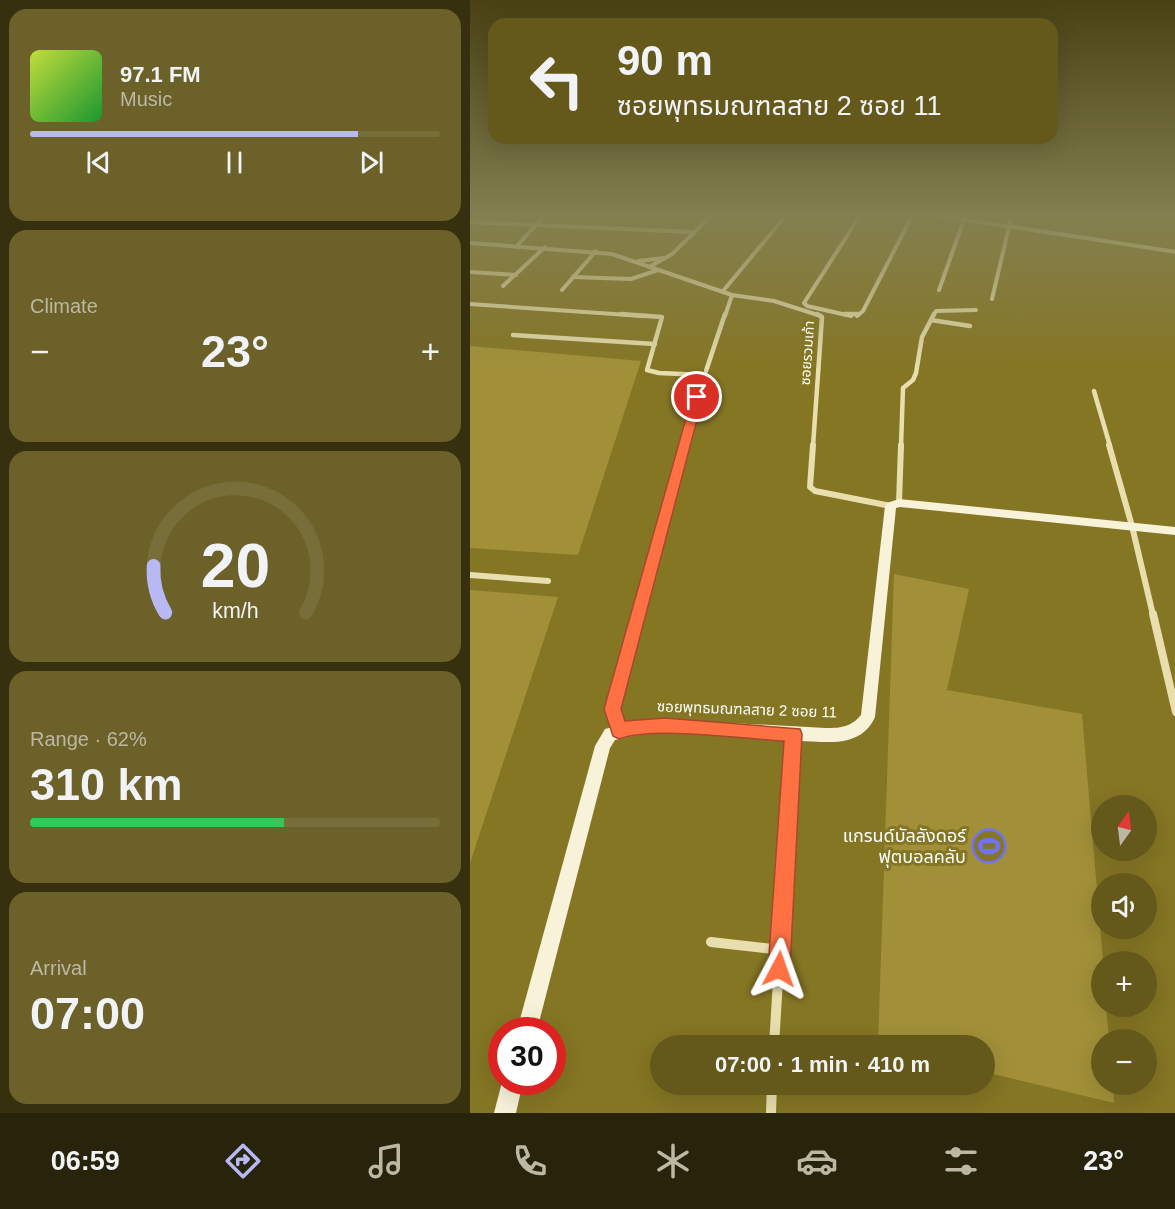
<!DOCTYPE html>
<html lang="en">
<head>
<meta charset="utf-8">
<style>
	body { margin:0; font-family:Arial,"Noto Sans Thai",sans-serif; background:#6c6128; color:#f1f3f6; height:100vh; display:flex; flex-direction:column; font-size:22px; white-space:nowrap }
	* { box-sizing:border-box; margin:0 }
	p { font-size:20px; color:#bbb8a3 }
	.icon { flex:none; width:33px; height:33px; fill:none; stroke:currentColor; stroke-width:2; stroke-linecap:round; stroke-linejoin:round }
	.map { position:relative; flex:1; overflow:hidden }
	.panel { display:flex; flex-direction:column; gap:9px; padding:9px; background:#37300f; width:470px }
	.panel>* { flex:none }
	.guide { position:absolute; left:18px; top:18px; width:570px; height:126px; border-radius:18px; box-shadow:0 6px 24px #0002; background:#64581b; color:#f1f3f6; overflow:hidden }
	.needle { width:39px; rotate:14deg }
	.fabs { position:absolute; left:621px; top:795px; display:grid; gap:12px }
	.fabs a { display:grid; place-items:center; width:66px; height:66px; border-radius:50%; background:#64581b; box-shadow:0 6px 24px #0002; font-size:30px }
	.speed { position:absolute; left:18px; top:1017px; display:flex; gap:12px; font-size:30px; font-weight:700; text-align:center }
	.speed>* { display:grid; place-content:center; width:78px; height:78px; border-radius:50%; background:#64581b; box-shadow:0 6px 24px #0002; line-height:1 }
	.speed .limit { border:9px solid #d22; background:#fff; color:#111 }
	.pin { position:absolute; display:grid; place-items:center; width:51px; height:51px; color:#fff; margin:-26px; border:3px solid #fff; border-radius:50%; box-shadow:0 2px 6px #0007 }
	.me { position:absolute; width:66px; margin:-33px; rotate:4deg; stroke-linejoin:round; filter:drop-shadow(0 0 4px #0008) }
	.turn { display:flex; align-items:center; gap:21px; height:126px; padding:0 30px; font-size:27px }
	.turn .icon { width:78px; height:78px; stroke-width:2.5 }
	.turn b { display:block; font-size:42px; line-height:51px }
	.big { font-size:45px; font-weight:700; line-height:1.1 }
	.panel .widget { flex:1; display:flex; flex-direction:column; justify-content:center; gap:9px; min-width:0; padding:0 21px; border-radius:18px; background:#6c6128 }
	.panel .dial { align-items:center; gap:0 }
	.dial svg { height:156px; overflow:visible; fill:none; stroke:#786e3a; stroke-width:7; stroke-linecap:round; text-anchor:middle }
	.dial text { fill:#f1f3f6; stroke:none }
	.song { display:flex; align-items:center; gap:18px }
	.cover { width:72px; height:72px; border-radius:9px; background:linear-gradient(135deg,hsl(70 70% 55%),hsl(130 70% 35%)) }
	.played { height:6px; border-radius:3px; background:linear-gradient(90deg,#b8b9f4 80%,#786e3a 80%) }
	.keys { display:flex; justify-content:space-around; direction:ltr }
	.heat { display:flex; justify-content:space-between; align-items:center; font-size:33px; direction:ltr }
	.charge { height:9px; border-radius:4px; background:linear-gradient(90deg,#34c759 62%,#786e3a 0) }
	.trip { position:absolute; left:180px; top:1035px; width:345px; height:60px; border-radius:30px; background:#64581b; box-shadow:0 6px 24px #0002; font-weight:700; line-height:60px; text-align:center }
	.menu { display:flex; height:96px; justify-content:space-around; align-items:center; background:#28230b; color:#bbb8a3 }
	.menu .icon { width:42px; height:42px }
	.menu .active { color:#b8b9f4 }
	.menu b { font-size:27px; color:#f1f3f6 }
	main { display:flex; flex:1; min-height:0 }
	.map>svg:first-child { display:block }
	.green { fill:#a29039 }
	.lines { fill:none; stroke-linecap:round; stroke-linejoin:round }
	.street-far4 { stroke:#e8deae; stroke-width:4 }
	.street-far3 { stroke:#e8deae; stroke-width:4.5 }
	.street-far2 { stroke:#e8deae; stroke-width:6 }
	.street-far1 { stroke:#e8deae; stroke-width:8 }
	.street { stroke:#e8deae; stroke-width:10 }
	.secondary { fill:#f7f2d8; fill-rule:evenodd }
	.route { fill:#ff7043; stroke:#a6492c; stroke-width:1.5 }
	.labels { text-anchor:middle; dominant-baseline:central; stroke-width:6; stroke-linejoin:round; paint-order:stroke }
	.far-street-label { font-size:14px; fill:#fff; stroke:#857624 }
	.street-label { font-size:15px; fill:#fff; stroke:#857624 }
	.near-poi-label { font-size:18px; fill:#fff; stroke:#857624; text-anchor:end }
</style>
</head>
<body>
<main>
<section class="panel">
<div class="widget">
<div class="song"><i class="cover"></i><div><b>97.1 FM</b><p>Music</p></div></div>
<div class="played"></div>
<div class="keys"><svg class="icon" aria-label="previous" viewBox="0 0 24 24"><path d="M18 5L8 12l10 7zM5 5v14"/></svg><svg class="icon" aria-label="pause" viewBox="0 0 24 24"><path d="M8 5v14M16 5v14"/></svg><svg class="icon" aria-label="next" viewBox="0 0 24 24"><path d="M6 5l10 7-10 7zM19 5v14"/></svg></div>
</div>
<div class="widget"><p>Climate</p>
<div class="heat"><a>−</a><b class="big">23°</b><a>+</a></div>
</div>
<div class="widget dial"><svg viewBox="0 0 100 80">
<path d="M14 69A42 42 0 1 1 86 69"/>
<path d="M14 69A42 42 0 0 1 8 45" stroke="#b8b9f4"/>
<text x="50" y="56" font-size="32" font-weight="700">20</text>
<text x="50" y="72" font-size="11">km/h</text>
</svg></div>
<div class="widget"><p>Range · 62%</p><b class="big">310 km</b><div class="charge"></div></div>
<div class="widget"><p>Arrival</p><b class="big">07:00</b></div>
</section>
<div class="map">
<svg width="706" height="1113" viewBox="0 0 706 1113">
	<rect width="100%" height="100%" fill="#857624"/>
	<g class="green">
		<path d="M0,346l171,15 -63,194 -108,-7z"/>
		<path d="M424,574l75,15 -22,101 135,24 21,247 -1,45 4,1 3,32 -7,1v44l11,1 1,18 -129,-31 -1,-26 -106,-1z"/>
		<path d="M0,590l88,7 -88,266z"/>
	</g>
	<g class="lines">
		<g class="street-far4">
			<path d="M217,214l26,1"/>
			<path d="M459,214l247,38"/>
			<path d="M0,222l222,10"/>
			<path d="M0,243l142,11 120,41 42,6 47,15"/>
			<path d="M48,245l24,-27 -2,-4"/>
			<path d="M168,261l26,-3"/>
			<path d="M181,266l21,-12 41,-40"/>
			<path d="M0,272l46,3"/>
			<path d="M103,277l58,2 27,-9"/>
			<path d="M33,286l42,-39"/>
			<path d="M92,290l34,-39"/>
			<path d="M469,290l27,-76"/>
			<path d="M253,291l64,-77"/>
			<path d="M522,299l20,-85"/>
			<path d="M0,304l173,12"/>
			<path d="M255,316l7,-21"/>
			<path d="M381,316l-44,-10 -3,-3 57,-89"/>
			<path d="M387,316l6,-5 50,-97"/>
			<path d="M463,316l3,-5 40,-1"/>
		</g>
		<g class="street-far3">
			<path d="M151,314l41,3 -15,53 12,3 44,2 -19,71"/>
			<path d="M374,314h15"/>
			<path d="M461,320l3,-6"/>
			<path d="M43,335l142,9"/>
			<path d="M236,371l19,-57"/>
			<path d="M624,391l16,55"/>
			<path d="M343,446l9,-129 -5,-3"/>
			<path d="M431,446l2,-58 10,-8 3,-7 6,-36 9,-17 39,6"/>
		</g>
		<g class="street-far2">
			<path d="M343,445l-3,42 5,4 76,15"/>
			<path d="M639,445l23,81 21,89"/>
			<path d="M429,503l2,-58"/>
			<path d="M0,575l78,6"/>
			<path d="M168,615l46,-170"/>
		</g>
		<g class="street-far1">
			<path d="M683,614l23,98"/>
			<path d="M149,731l-6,-22 26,-95"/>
			<path d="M317,833l6,-98"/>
		</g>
		<g class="street">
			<path d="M241,942l70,8"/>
			<path d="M304,1046l13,-215"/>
			<path d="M301,1113l1,-29"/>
		</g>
		<g class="secondary">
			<path d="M429,499l277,28v8l-276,-28 -4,1 -21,209c-5,12 -14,19 -27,23 -16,4 -34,1 -50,1 -61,-2 -123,-17 -183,-1l-5,8 -73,282h-20l78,-284 10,-17 27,-7 24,-3 170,9c15,0 25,-1 35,-13l24,-209 2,-3z"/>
			<path d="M32,1082h21l-7,31h-22z"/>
		</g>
	</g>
	<linearGradient id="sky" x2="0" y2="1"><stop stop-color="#494114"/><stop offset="0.58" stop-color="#837f50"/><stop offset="1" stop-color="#837f50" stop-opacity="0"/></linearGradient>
	<rect width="706" height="370" fill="url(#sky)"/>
	<path class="route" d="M227,394l6,3 -82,312 4,12 40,-3 135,11 2,5 -12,235 -3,8 -8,3 -8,-3 -3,-8 16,-228c-40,-2 -130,-15 -165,-2l-6,-3 -9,-27 88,-312z"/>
	<defs>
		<g id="stadium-ring" transform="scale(1.725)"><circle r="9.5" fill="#857624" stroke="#7273f2" stroke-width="1.5"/><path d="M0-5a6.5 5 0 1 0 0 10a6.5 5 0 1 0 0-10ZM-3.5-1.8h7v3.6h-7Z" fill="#7273f2"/></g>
	</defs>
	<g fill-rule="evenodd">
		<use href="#stadium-ring" x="519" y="846"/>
	</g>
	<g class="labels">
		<g class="far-street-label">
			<text transform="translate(337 353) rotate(-86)">ซอยรวมเก้า</text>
		</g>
		<g class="street-label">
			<text transform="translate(277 709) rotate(2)">ซอยพุทธมณฑลสาย 2 ซอย 11</text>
		</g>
		<g class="near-poi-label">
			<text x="496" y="836">แกรนด์บัลลังดอร์<tspan x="496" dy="21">ฟุตบอลคลับ</tspan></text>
		</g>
	</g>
</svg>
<div class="fabs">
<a><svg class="needle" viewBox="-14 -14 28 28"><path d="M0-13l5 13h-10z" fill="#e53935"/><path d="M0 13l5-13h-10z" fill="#bbb8a3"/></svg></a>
<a><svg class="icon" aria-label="sound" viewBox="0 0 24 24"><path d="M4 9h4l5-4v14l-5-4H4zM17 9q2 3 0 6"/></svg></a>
<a>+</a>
<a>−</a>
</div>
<div class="speed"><div class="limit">30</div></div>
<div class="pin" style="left:227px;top:397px;background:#d93025"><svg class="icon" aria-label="arrive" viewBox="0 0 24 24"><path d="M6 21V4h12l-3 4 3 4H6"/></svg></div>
<svg class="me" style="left:309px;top:969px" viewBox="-20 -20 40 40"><path d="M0-17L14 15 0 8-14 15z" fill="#ff7043" stroke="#fff" stroke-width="4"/></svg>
<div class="trip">07:00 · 1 min · 410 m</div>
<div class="guide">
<div class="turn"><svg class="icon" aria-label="left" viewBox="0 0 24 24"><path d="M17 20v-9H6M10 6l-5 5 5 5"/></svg><div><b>90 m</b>ซอยพุทธมณฑลสาย 2 ซอย 11</div></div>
</div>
</div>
</main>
<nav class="menu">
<b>06:59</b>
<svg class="icon active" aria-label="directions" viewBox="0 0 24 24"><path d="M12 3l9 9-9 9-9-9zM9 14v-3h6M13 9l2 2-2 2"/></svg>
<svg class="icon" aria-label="music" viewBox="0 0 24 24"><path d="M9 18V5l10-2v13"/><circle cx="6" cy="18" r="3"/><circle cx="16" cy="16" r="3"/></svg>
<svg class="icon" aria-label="phone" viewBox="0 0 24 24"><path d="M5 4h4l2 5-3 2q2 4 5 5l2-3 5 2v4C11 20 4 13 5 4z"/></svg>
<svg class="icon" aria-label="climate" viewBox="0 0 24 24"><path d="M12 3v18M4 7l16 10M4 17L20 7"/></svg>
<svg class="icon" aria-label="car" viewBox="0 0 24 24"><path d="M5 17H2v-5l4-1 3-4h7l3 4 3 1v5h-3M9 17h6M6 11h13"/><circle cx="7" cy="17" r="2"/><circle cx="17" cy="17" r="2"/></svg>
<svg class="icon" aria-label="filters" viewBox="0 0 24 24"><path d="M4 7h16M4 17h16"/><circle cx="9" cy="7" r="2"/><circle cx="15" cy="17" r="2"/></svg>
<b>23°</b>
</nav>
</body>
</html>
